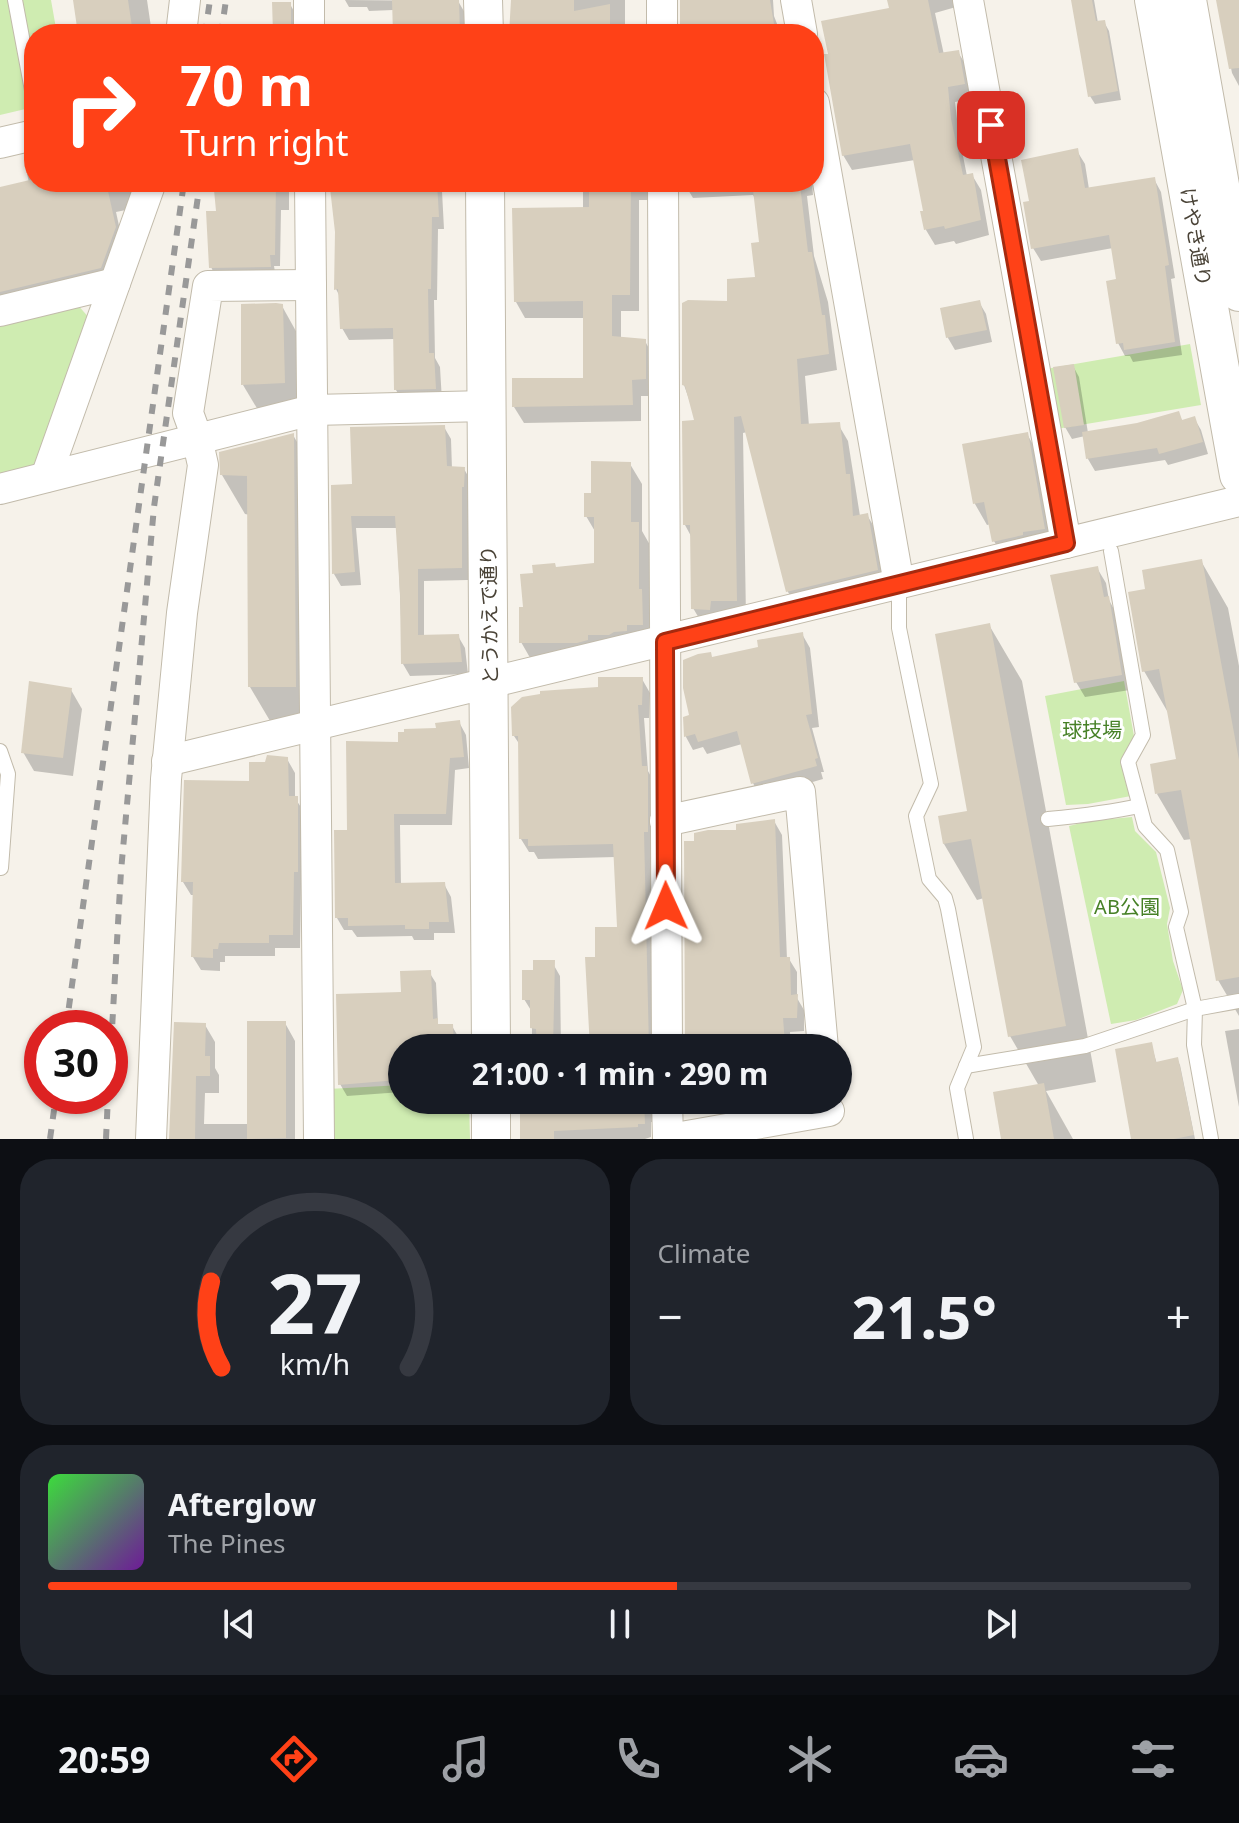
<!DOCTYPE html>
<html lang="en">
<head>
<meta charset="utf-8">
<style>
	body { margin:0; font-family:"Noto Sans","Noto Sans JP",sans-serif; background:#20242c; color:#f1f3f6; height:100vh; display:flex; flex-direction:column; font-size:30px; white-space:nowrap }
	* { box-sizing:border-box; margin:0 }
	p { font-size:26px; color:#9ea1a6 }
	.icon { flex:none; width:44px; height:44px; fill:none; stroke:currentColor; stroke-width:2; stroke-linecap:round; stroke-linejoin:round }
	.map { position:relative; height:1139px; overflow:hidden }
	.panel { display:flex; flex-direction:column; gap:20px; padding:20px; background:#0d0f14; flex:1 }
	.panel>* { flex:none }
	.guide { position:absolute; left:24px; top:24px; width:800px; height:168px; border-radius:32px; box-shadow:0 2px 6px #0004; background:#ff4117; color:#fff; overflow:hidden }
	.speed { position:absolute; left:24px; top:1010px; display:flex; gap:16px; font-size:40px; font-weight:700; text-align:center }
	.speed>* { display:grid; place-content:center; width:104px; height:104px; border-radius:50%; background:#171b24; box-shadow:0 2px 6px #0004; line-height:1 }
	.speed .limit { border:12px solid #d22; background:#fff; color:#111 }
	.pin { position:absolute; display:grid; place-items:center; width:68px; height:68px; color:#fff; margin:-34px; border-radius:16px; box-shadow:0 4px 12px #0006 }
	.me { position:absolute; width:88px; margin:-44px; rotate:359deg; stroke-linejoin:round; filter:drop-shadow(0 0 6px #0008) }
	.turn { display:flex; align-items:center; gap:28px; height:168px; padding:0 24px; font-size:36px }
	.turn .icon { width:104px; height:104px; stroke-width:2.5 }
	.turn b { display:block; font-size:56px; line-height:68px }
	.big { font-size:60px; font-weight:700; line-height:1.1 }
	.panel .card { flex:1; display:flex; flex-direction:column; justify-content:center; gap:12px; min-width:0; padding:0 28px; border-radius:32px; background:#20242c }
	.panel .dial { align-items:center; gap:0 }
	.dial svg { height:208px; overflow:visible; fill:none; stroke:#363941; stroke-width:7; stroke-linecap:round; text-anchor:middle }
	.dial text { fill:#f1f3f6; stroke:none }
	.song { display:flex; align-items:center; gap:24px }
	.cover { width:96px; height:96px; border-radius:12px; background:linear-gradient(135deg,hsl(120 70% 55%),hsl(280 70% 35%)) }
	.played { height:8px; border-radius:4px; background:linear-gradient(90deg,#ff4117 55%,#363941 55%) }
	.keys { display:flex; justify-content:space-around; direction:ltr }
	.heat { display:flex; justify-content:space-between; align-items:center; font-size:44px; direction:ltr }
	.panel .tiles { flex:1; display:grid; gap:20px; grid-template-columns:1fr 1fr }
	.card:last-child { grid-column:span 2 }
	.trip { position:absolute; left:388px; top:1034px; width:464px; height:80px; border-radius:40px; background:#171b24; box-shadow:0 2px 6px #0004; font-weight:700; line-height:80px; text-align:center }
	.menu { display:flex; height:128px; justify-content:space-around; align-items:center; background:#090b0e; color:#9ea1a6 }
	.menu .icon { width:56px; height:56px }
	.menu .selected { color:#ff4117 }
	.menu b { font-size:36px; color:#f1f3f6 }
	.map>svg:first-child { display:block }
	.green { fill:#cfecb1 }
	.shadow { fill:#0003 }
	.building { fill:#d8cfbe }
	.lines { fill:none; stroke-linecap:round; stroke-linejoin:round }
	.service-casing { stroke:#c2bbab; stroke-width:16 }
	.minor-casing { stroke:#c2bbab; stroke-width:32 }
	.tertiary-casing { stroke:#c2bbab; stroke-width:40 }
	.service { stroke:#fff; stroke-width:14 }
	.minor { stroke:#fff; stroke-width:30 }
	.tertiary { stroke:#fff; stroke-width:38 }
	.rail { stroke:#999; stroke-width:6; stroke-dasharray:10 10; stroke-linecap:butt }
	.route-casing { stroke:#a62a0f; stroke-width:20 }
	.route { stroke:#ff4117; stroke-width:14 }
	.labels { text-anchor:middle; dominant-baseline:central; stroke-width:6; stroke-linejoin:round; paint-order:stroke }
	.street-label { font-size:20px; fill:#4a4337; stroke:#fff }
	.park-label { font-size:20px; fill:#468026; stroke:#fff }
</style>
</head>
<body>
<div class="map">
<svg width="1239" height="1139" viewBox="0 0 1239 1139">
	<rect width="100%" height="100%" fill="#f6f2ea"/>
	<g class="green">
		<path d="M0,0h51l6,34h-23v73l-34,8z"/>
		<path d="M77,304l13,15 -51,144 -39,17v-160z"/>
		<path d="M1190,344l11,61 -145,24 -10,-60z"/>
		<path d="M1124,681l10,55 -11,26 8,34 -43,8 -22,1 -21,-109z"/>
		<path d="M1132,817l3,14 21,21 14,56 -3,16 6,37 10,29 -6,14 -41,16 -25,4 -42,-198 20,-5z"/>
		<path d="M402,1085v15h67l1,39h-140l-2,-50z"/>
	</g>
	<g class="shadow">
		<path d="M75,0h72l5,34h-72z"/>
		<path d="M345,0l113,1 7,12 1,21h-72l-1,-24 -24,1 -2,-4h-18z"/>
		<path d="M512,0h113v34h-114z"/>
		<path d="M682,0h91l1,16 7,18h-99z"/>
		<path d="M889,0h66l1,7 -21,6 9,42 14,-3 9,15 5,32 -17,3 4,34 8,40 5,-1 9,15 8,45 -33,9 -2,-3 -19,4 -9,-15 -1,-18 -10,-52 -63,10 -9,-15 49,-145z"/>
		<path d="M1073,0h21l4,23 6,-1 5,9 12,69 -26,4 -5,-8z"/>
		<path d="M1218,0h21v86l-7,-13z"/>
		<path d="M290,4l6,11 1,19h-22z"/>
		<path d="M1077,151l8,13 4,25 65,-10 7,13 14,86 -4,1 11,76 -49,7 -3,-6h-5l-7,-13v-62l-5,-33 -72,13 -8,-13 -2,-46z"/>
		<path d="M34,172v10h116l-14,26 -20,4 7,32 -14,38 -109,30v-123l29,-7 -2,-8z"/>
		<path d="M220,182h66l3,6v22h-8l-1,56h-6l2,12 -59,1 -6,-12z"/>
		<path d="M335,182h102l5,9 2,38h-6l-1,71h-3l1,58 5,9 2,34 -39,1 -7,-12 -1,-51 -46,1 -7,-12 -2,-31 -4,-8z"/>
		<path d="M583,182h84l-13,18h-15v111h-18v28l24,2 9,17v38h-13v25l-117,2 -10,-16 71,-27v-62h-60l-9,-16 67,-93z"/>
		<path d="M679,182h133l1,13 -6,1 7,60 14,46 9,68 -32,6 4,50 29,-2 10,17 12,75 7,-1 10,17 9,55 -88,21 -10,-16 -41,-160 -4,1 3,185 -43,7 -10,-17 -1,-70 -7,-13 12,-103 -13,-37 44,-82 29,-24 4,-35 -5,-44 -3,-5 -60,3 -9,-15z"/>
		<path d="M979,302l7,12 6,28 -37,8 -7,-12 -6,-29z"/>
		<path d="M282,306l20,36 2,75 -40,3 -21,-35z"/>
		<path d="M1073,366l6,11 9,56 49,-8 41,-12 5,9 11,-4 7,12 7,24 -40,11 -3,-5 -70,11 -7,-12 -3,-23 -13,3 -7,-12z"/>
		<path d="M444,427l7,12 1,30h12l7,12 -1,18h-2v81l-44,1v56l34,-1 7,12 3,26 -58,2 -7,-12 -6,-136h-41l5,57 -20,1 -7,-12 -1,-87 21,-1z"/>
		<path d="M1027,434l12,21 17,95 -50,12 -12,-21 -3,-17 -4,1 -12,-21 -11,-58z"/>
		<path d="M293,435l23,40 1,252 -44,-1 -23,-39v-172l-5,-1 -23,-39z"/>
		<path d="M630,464l12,20v47l8,14v62l3,5 1,33 -121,18 -12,-21 4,-33 32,-40 39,-4v-32l-10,-17 7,-21z"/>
		<path d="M1201,561l27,47 11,58v350l-21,-36 -26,-141 -8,1 -27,-46 21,-33 -8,-45 -26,-45 4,-81z"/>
		<path d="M1097,568l9,15 3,17 7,13 14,77 -45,7 -9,-15z"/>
		<path d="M989,625l33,56 74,401 -50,9 27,48h-70l36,-53 -29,-50 -26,-138 -7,2 -33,-56 -4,-26 29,-6z"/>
		<path d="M802,634l8,14 9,79 -7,1 12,44h-3l2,7 -63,18 -7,-14 -11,-39 -35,10 -4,-7 -10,3 -7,-13 -1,-19 6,-1 21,-59 48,-9z"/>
		<path d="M642,679l8,14 -1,25h-5l4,53 6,11 1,63h-4l4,203h-63l5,-89 22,-30 -3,-72 -78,2 -4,-7h-5l-8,-13 -1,-94 -6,-9 86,-47z"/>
		<path d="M71,690l11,19 -9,67 -39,-5 -11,-19z"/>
		<path d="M459,722l7,13 3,33 -14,2 -3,55h-52l1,60 43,-1 7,13 4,36h-21v7h-20l-2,-4 -55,1 -5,-7h-8l-7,-12 12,-86 51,-88z"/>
		<path d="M287,759l8,14v25l9,14 1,73h-4l-1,63h-25v8h-50v6h-5v9l-19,-1 -8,-13 1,-62h-3l-8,-13 68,-99z"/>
		<path d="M774,821l8,14 5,124h2l8,13v26l7,12v21l-14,1 1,16h-104l-1,-205 52,-11z"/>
		<path d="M552,962l8,14 1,72h-29v-36l-8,-13 11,-27z"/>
		<path d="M429,972l7,11 2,41 2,2h12l7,12v10h-57v44l-55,4 -7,-12 63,-90z"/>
		<path d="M285,1023l10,18v98h-124l34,-114 10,17v26l4,7v18h-14l-1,31h44z"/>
		<path d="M1239,1029v78l-14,-76z"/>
		<path d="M1151,1044l6,20 20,-4 3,5 15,74h-62z"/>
		<path d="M521,1100h40v4l33,-2v-2h63l-1,22h-5v15l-6,2h-123z"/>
	</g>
	<g class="building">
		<path d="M73,0h55l5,34h-55z"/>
		<path d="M392,0h67l1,34h-67z"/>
		<path d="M511,0h63v11l36,-7v30h-101z"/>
		<path d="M680,0h90l5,30 -95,4z"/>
		<path d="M887,0h41l11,53 20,-3 6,34 -17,3 3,32 12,56 10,-2 8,47 -36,9 -1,-3 -20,4 -4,-19h3l-13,-67 -68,12 -18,-102h4l-7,-33 68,-13z"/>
		<path d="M1071,0h21l4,21 9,-1 13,71 -30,6z"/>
		<path d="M1216,0h23v68l-10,1z"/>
		<path d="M272,2h19v32h-18z"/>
		<path d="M1078,148l7,40 70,-11 14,88 -4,1 10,76 -51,8 -1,-7 -7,1 -10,-63 10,-2 -7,-44 -78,14 -8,-47 6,-1 -8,-41z"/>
		<path d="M34,179v3h72l10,45 -15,41 -101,24v-105z"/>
		<path d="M218,182h58l-1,73h-5l1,12 -62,1 -3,-57h10l-2,-21h4z"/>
		<path d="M437,182l2,35h-7l-1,72h-3l1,64h5l2,36 -42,1 -1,-62 -53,1 -2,-40 -4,1 1,-58 -5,-44 3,-1v-4l13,-1z"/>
		<path d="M602,182h29l-1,113h-18v41l34,3v40l-14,1 1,25 -121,2v-29h71v-77l-69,1 -2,-94 77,-1v-15h13z"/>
		<path d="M800,185l8,67h4l10,63h3l4,39 -32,5 4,65 39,-2 6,52h4l3,42 15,-3 10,57 -92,22 -45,-176 -7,1 3,184h-26l-1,9 -19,-1 -1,-84h-7l-1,-104 12,-1 -9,-34 -3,-1v-82l6,-3 39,1v-22l28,-2 -4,-34 8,-1 -6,-52z"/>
		<path d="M980,300l7,30 -41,8 -6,-30z"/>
		<path d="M276,303l7,1 2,79 -44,2v-81z"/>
		<path d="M1074,364l10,61 -20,3 -11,-61z"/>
		<path d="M1179,411l3,9 13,-4 8,26 -44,12 -2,-6 -71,11 -4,-27 55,-9z"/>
		<path d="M445,425l2,41 18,1 -1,20h-2v81l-44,1v66l41,-1 3,28 -61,2 -1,-71 -5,-77h-44l4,56 -23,2 -1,-89 21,-1 -2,-57z"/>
		<path d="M1028,432l17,97 -22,3v3l-31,7 -8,-40 -11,2 -11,-60z"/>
		<path d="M294,433l2,254h-48l-1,-211 -27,-1 -1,-23z"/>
		<path d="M591,461l40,1v60h8v67h3l1,36h-16v6l-13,1 -5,3h-21v5l-11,3h-58v-36h4l-3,-33 13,-1 -1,-8 23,-2 1,4 38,-4v-46h-10v-24h7z"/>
		<path d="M1202,559l37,201v217l-23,4 -35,-191 -26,4 -5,-30 26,-5 -17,-90 -17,3 -14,-80 17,-3 -3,-19z"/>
		<path d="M1098,566l6,31 5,-1 13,79 -48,8 -24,-108z"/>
		<path d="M990,623l76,403 -58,11 -37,-198 -28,5 -5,-28 29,-5 -32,-177z"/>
		<path d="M803,632l9,82 -6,1 12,43 -3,1 2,7 -66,18 -14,-53 -39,11 -3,-8 -11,3 -1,-20 6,-2 -6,-27v-28l15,-6 13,-2 1,5 46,-10 -1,-7z"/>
		<path d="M598,677h45l-1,28h-4l4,61h5l1,8v58h-4l5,216h-59l-5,-91h10v-30h22l-4,-83 -85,2v-7h-9l-1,-103h-6l-1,-29 11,-10 18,-3v-3l58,-4z"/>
		<path d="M29,681l43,7 -9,70 -42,-5z"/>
		<path d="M460,720l4,37 -14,1 -4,56h-52l1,69 50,-1 4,40h-20v7h-24v-4l-57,1v-8h-13l-1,-88h13l-1,-89 52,1v-10h6v-3l32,-1 -1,-5z"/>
		<path d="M267,755l21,2 1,39h9v76h-4l-1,63h-24v8h-50l-1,6h-5v9l-22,-1 2,-75h-12l3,-102 65,1v-19h16z"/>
		<path d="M775,819l5,138h10l1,38 7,-1 -1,24h-14l2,26 -11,4h-80v-3l-9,-2 -1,-202h10v-8l14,-3h28v-6z"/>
		<path d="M533,960h22l-2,88h-16l-1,-19 -6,-1v-28h-8v-30h11z"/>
		<path d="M431,970l2,49 5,-1v6h15l1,24h-58l2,32 -60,5 -2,-91 65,-2 -1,-21z"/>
		<path d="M247,1021h39v117l-39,1z"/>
		<path d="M174,1022l32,1 -1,33h5v20h-14l-1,63h-26z"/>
		<path d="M1152,1042l4,20 22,-5 16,78 -20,4h-43l-16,-90z"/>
		<path d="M1044,1083l10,56h-53l-8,-47z"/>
		<path d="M520,1100h34v2l90,-2 1,24h-7v3l-84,4v8h-34z"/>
	</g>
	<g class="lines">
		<g class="service-casing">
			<g id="service">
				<path d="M15,0l19,101"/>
				<path d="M1111,551l32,184 -15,27 17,64 22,24 14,62 -5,15 19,82 -1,36 17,94"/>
				<path d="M899,584v44l32,156 -15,32 13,63 16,19 3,11 26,138 -17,41 9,51"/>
				<path d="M0,751l8,23 -7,94"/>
				<path d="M1048,819c31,-3 60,-6 91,-13"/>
				<path d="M966,1066l119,-20 110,-37 44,-8"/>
			</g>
		</g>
		<g class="minor-casing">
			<g id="minor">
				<path d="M309,0v34"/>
				<path d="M662,0v34"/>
				<path d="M796,0l6,34"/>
				<path d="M968,0l98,543"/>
				<path d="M181,34l4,-34"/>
				<path d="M814,103l85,481"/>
				<path d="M0,143l34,-8"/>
				<path d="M310,182l9,957"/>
				<path d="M663,182l4,866"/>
				<path d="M0,311l115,-28"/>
				<path d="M46,477l105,-295"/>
				<path d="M0,489l312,-79 175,-4"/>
				<path d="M167,761l1072,-260"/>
				<path d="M665,821l135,-29 23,256"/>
				<path d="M667,1100l1,39"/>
				<path d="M151,1139l15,-360 16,-166 21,-148 -6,-27 -9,-25 20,-127 103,-1"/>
				<path d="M670,1139l159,-28"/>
			</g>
		</g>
		<g class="tertiary-casing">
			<g id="tertiary">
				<path d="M483,0l1,34"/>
				<path d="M1154,0l85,475"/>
				<path d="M1187,0l52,292"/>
				<path d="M485,182l6,866"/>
				<path d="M491,1100v39"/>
			</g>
		</g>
		<use href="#service" class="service"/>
		<use href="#minor" class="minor"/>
		<use href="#tertiary" class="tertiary"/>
		<g class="rail">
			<path d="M205,34l5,-34"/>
			<path d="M221,34l5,-34"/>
			<path d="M66,1028l118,-846"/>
			<path d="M110,1064l11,-193 33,-364 46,-325"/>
			<path d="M50,1139l6,-43"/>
			<path d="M106,1139l2,-43"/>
		</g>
	</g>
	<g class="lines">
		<g class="route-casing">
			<path id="route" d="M666,906l-1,-264 401,-99 -75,-418"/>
		</g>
		<use href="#route" class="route"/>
	</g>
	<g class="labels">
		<g class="street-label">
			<text transform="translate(1196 237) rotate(80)">けやき通り</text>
			<text transform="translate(489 615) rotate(-91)">とうかえで通り</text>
		</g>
		<g class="park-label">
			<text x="1092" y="729">球技場</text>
			<text x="1127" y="906">AB公園</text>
		</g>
	</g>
</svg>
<div class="speed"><div class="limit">30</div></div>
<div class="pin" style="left:991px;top:125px;background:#d93025"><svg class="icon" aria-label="arrive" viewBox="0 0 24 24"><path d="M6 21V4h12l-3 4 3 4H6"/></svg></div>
<svg class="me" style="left:666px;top:906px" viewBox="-20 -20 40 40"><path d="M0-17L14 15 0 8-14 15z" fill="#ff4117" stroke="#fff" stroke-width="4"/></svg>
<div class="trip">21:00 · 1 min · 290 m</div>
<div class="guide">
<div class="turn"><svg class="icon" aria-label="right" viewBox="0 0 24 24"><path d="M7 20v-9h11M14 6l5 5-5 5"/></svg><div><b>70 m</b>Turn right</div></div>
</div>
</div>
<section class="panel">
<div class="tiles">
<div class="card dial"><svg viewBox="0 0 100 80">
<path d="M14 69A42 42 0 1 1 86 69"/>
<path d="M14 69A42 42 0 0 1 10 36" stroke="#ff4117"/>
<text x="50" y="56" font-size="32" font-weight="700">27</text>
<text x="50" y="72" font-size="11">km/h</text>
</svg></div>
<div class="card"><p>Climate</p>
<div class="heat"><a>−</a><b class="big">21.5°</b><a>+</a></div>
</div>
<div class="card">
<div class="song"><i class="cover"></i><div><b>Afterglow</b><p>The Pines</p></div></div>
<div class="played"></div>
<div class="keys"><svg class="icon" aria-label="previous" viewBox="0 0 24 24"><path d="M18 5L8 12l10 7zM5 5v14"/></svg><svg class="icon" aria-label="pause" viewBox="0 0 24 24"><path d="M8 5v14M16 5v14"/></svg><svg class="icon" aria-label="next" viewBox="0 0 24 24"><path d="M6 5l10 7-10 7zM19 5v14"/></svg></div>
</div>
</div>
</section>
<nav class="menu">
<b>20:59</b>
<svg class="icon selected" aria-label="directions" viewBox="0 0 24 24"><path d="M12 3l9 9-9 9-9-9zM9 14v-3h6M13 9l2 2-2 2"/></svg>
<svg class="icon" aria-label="music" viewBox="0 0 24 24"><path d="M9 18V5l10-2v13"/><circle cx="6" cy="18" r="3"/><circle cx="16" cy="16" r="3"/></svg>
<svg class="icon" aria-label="phone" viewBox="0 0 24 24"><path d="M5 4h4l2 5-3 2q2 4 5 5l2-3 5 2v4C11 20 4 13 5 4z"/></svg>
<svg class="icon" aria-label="climate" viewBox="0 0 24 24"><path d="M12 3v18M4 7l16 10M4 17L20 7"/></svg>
<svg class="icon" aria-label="car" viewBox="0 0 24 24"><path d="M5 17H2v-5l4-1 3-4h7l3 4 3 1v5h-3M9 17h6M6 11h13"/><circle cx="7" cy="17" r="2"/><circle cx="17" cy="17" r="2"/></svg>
<svg class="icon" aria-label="filters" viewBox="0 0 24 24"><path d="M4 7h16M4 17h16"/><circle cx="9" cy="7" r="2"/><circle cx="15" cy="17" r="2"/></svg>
</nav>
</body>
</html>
